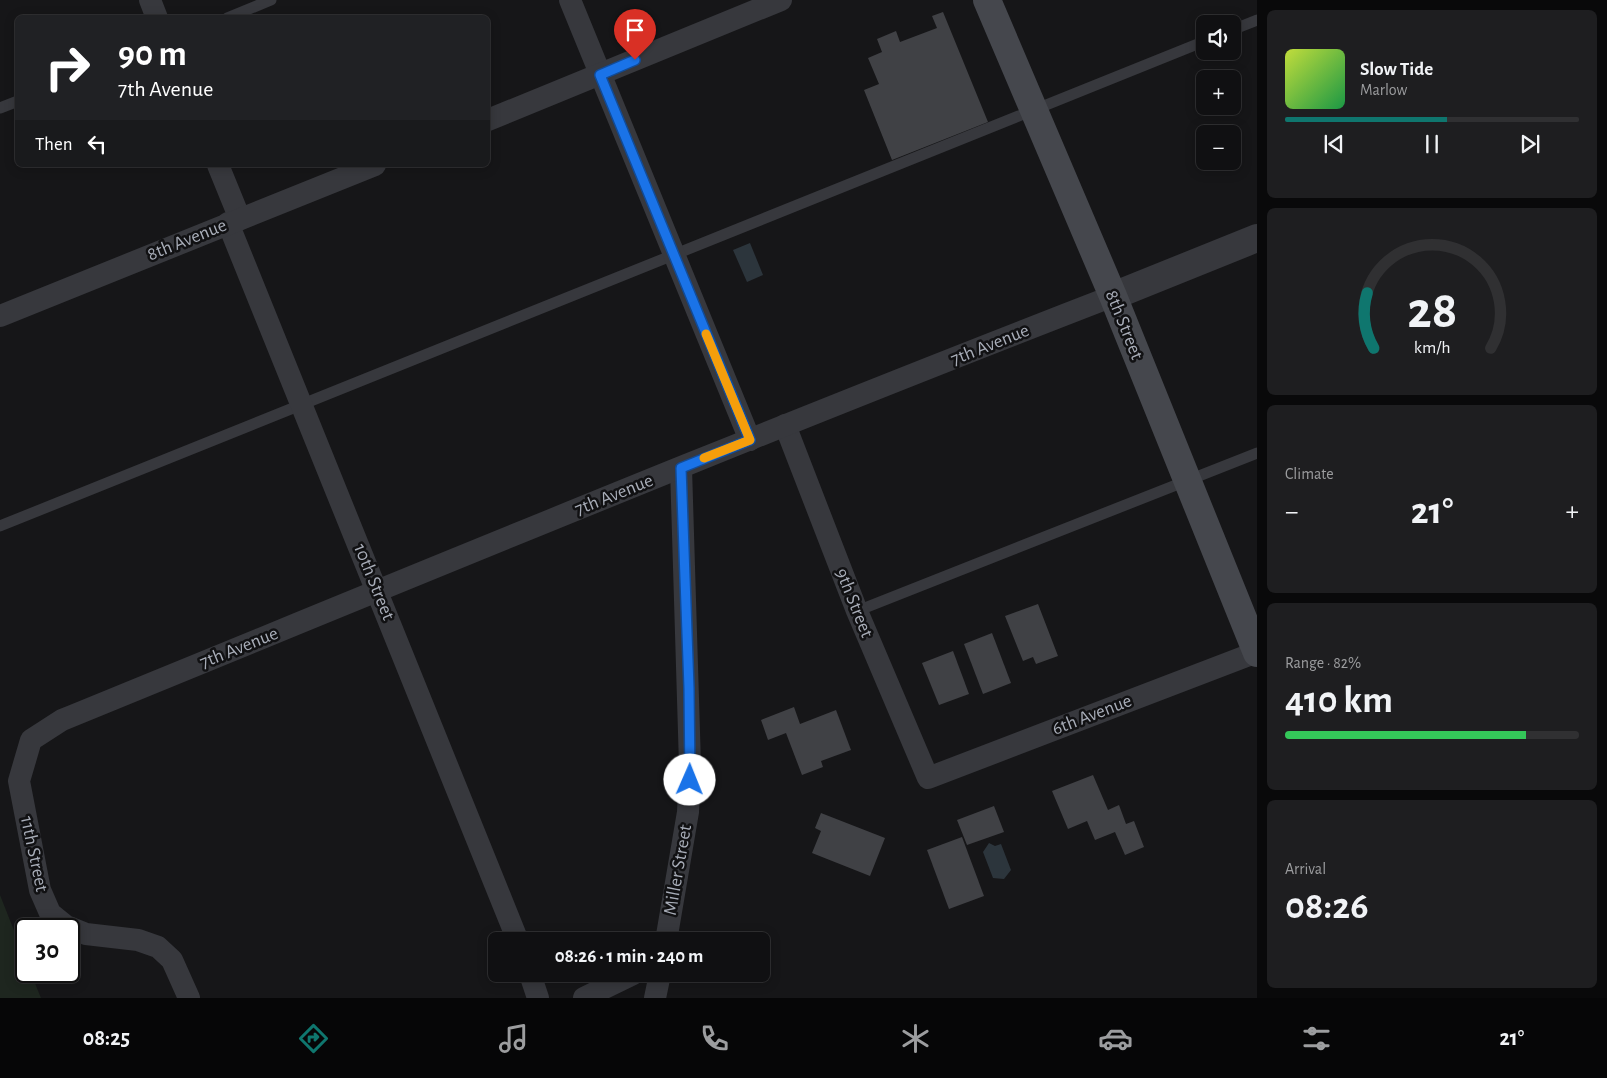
<!DOCTYPE html>
<html lang="en">
<head>
<meta charset="utf-8">
<style>
	body { margin:0; font-family:"Alegreya Sans",sans-serif; background:#1e1e20; color:#f1f3f6; height:100vh; display:flex; flex-direction:column; font-size:19px; white-space:nowrap }
	* { box-sizing:border-box; margin:0 }
	p { font-size:16px; color:#9c9d9f }
	.icon { flex:none; width:28px; height:28px; fill:none; stroke:currentColor; stroke-width:2; stroke-linecap:round; stroke-linejoin:round }
	.map { position:relative; flex:1; overflow:hidden }
	.drawer { display:flex; flex-direction:column; gap:10px; padding:10px; background:#09090a; width:350px }
	.drawer>* { flex:none }
	.guide { position:absolute; left:15px; top:15px; width:475px; height:152px; border-radius:8px; box-shadow:0 2px 12px #0003,0 0 0 1px #303032; background:#202124; color:#fff; overflow:hidden }
	.fabs { position:absolute; left:1196px; top:15px; display:grid; gap:10px }
	.fabs a { display:grid; place-items:center; width:45px; height:45px; border-radius:8px; background:#101012; box-shadow:0 2px 12px #0003,0 0 0 1px #303032; font-size:25px }
	.speed { position:absolute; left:15px; top:918px; display:flex; gap:10px; font-size:25px; font-weight:700; text-align:center }
	.speed>* { display:grid; place-content:center; width:65px; height:65px; border-radius:50%; background:#101012; box-shadow:0 2px 12px #0003,0 0 0 1px #303032; line-height:1 }
	.speed .limit { border:2px solid #111; border-radius:8px; background:#fff; color:#111 }
	.pin { position:absolute; display:grid; place-items:center; width:42px; height:42px; color:#fff; margin:-51px -21px; border-radius:50% 50% 50% 0; rotate:-45deg; box-shadow:0 0 5px #0007 }
	.pin .icon { rotate:45deg }
	.me { position:absolute; width:55px; margin:-28px; rotate:1deg; stroke-linejoin:round; filter:drop-shadow(0 0 4px #0008) }
	.turn { display:flex; align-items:center; gap:18px; height:105px; padding:0 20px; font-size:22px }
	.turn .icon { width:65px; height:65px; stroke-width:2.5 }
	.turn b { display:block; font-size:35px; line-height:42px }
	.then { display:flex; align-items:center; height:48px; padding:0 20px; background:#0003; gap:10px; font-size:19px }
	.big { font-size:38px; font-weight:600; line-height:1.1 }
	.drawer .widget { flex:1; display:flex; flex-direction:column; justify-content:center; gap:8px; min-width:0; padding:0 18px; border-radius:8px; background:#1e1e20 }
	.drawer .dial { align-items:center; gap:0 }
	.dial svg { height:130px; overflow:visible; fill:none; stroke:#303032; stroke-width:7; stroke-linecap:round; text-anchor:middle }
	.dial text { fill:#f1f3f6; stroke:none }
	.song { display:flex; align-items:center; gap:15px }
	.cover { width:60px; height:60px; border-radius:8px; background:linear-gradient(135deg,hsl(70 70% 55%),hsl(140 70% 35%)) }
	.played { height:5px; border-radius:2px; background:linear-gradient(90deg,#0f766e 55%,#303032 55%) }
	.keys { display:flex; justify-content:space-around; direction:ltr }
	.heat { display:flex; justify-content:space-between; align-items:center; font-size:28px; direction:ltr }
	.charge { height:8px; border-radius:4px; background:linear-gradient(90deg,#34c759 82%,#303032 0) }
	.trip { position:absolute; left:488px; top:932px; width:282px; height:50px; border-radius:8px; background:#101012; box-shadow:0 2px 12px #0003,0 0 0 1px #303032; font-weight:600; line-height:50px; text-align:center }
	.dock { display:flex; height:80px; justify-content:space-around; align-items:center; background:#060607; color:#9c9d9f }
	.dock .icon { width:35px; height:35px }
	.dock .active { color:#0f766e }
	.dock b { font-size:22px; color:#f1f3f6 }
	main { display:flex; flex:1; min-height:0 }
	.map>svg:first-child { display:block }
	.green { fill:#1e261f }
	.water { fill:#2c353c }
	.building { fill:#404145 }
	.lines { fill:none; stroke-linecap:round; stroke-linejoin:round }
	.service { stroke:#37383d; stroke-width:11 }
	.minor { stroke:#37383d; stroke-width:22 }
	.tertiary { stroke:#37383d; stroke-width:28 }
	.secondary { stroke:#45474d; stroke-width:28 }
	.route-casing { stroke:#114b97; stroke-width:12 }
	.route { stroke:#1a73e8; stroke-width:9 }
	.slow { stroke:#f59e0b; stroke-width:9 }
	.labels { text-anchor:middle; dominant-baseline:central; stroke-width:5; stroke-linejoin:round; paint-order:stroke }
	.street-label { font-size:19px; fill:#a8adb8; stroke:#111113 }
</style>
</head>
<body>
<main>
<div class="map">
<svg width="1257" height="998" viewBox="0 0 1257 998">
	<rect width="100%" height="100%" fill="#161618"/>
	<path class="green" d="M0,895l26,66v10h4l11,27h-41z"/>
	<g class="water">
		<path d="M750,243l13,32 -16,7 -14,-32z"/>
		<path d="M989,843l6,3 6,-2 10,26 -7,9 -11,-1 -10,-26z"/>
	</g>
	<g class="building">
		<path d="M943,12l45,110 -96,38 -28,-70 15,-6 -11,-26 14,-6 -5,-13 19,-8 4,11 37,-14 -5,-12z"/>
		<path d="M1038,604l20,52 -22,8 -3,-7 -10,4 -18,-45z"/>
		<path d="M992,633l19,50 -28,11 -19,-50z"/>
		<path d="M953,651l16,43 -30,11 -17,-42z"/>
		<path d="M794,707l6,17 36,-14 15,40 -30,11 2,6 -21,8 -16,-42 -18,7 -7,-20z"/>
		<path d="M1093,775l15,35 11,-5 7,19 8,-3 10,26 -19,8 -10,-23 -20,8 -8,-19 -19,8 -16,-38z"/>
		<path d="M994,806l10,26 -37,13 -10,-25z"/>
		<path d="M821,813l64,25 -15,38 -58,-23 9,-22 -6,-3z"/>
		<path d="M962,837l22,59 -35,13 -22,-59z"/>
	</g>
	<g class="lines">
		<g class="service">
			<path d="M227,18l44,-18"/>
			<path d="M1232,30l25,-10"/>
			<path d="M0,108l18,-7"/>
			<path d="M0,526l1205,-485"/>
			<path d="M857,611l400,-158"/>
		</g>
		<g class="minor">
			<path d="M150,0l7,18"/>
			<path d="M570,0l180,440"/>
			<path d="M488,120l293,-120"/>
			<path d="M218,165l22,54"/>
			<path d="M228,223l290,718"/>
			<path d="M0,316l375,-151"/>
			<path d="M785,425l72,186 71,167 329,-126"/>
			<path d="M666,941l22,-129 2,-47 -9,-297"/>
			<path d="M530,974l8,24"/>
			<path d="M189,998l-17,-38 -14,-13 -20,-7 -52,-6 -20,-8 -16,-13 -10,-23 -21,-109 12,-41 31,-20c350,-143 699,-288 1051,-424"/>
			<path d="M584,998l49,-24"/>
			<path d="M655,998l5,-24"/>
		</g>
		<path class="tertiary" d="M1113,296l144,-58"/>
		<path class="secondary" d="M987,0l126,296 144,357"/>
	</g>
	<g class="lines">
		<g class="route-casing">
			<path id="route" d="M635,60l-35,15 150,365 -69,28 8,220 1,92"/>
		</g>
		<use href="#route" class="route"/>
		<path class="slow" d="M704,458l46,-18 -44,-106"/>
	</g>
	<g class="labels">
		<g class="street-label">
			<text transform="translate(187 240) rotate(-22)">8th Avenue</text>
			<text transform="translate(1124 325) rotate(68)">8th Street</text>
			<text transform="translate(990 345) rotate(-22)">7th Avenue</text>
			<text transform="translate(614 495) rotate(-22)">7th Avenue</text>
			<text transform="translate(374 582) rotate(68)">10th Street</text>
			<text transform="translate(854 603) rotate(68)">9th Street</text>
			<text transform="translate(239 648) rotate(-22)">7th Avenue</text>
			<text transform="translate(1092 715) rotate(-21)">6th Avenue</text>
			<text transform="translate(34 854) rotate(78)">11th Street</text>
			<text transform="translate(678 870) rotate(-80)">Miller Street</text>
		</g>
	</g>
</svg>
<div class="fabs">
<a><svg class="icon" aria-label="sound" viewBox="0 0 24 24"><path d="M4 9h4l5-4v14l-5-4H4zM17 9q2 3 0 6"/></svg></a>
<a>+</a>
<a>−</a>
</div>
<div class="speed"><div class="limit">30</div></div>
<div class="pin" style="left:635px;top:60px;background:#d93025"><svg class="icon" aria-label="arrive" viewBox="0 0 24 24"><path d="M6 21V4h12l-3 4 3 4H6"/></svg></div>
<svg class="me" style="left:690px;top:780px" viewBox="-20 -20 40 40"><circle r="19" fill="#fff"/><path d="M0-13L10 11 0 6-10 11z" fill="#1a73e8"/></svg>
<div class="trip">08:26 · 1 min · 240 m</div>
<div class="guide">
<div class="turn"><svg class="icon" aria-label="right" viewBox="0 0 24 24"><path d="M7 20v-9h11M14 6l5 5-5 5"/></svg><div><b>90 m</b>7th Avenue</div></div>
<div class="then">Then<svg class="icon" aria-label="left" viewBox="0 0 24 24"><path d="M17 20v-9H6M10 6l-5 5 5 5"/></svg></div>
</div>
</div>
<section class="drawer">
<div class="widget">
<div class="song"><i class="cover"></i><div><b>Slow Tide</b><p>Marlow</p></div></div>
<div class="played"></div>
<div class="keys"><svg class="icon" aria-label="previous" viewBox="0 0 24 24"><path d="M18 5L8 12l10 7zM5 5v14"/></svg><svg class="icon" aria-label="pause" viewBox="0 0 24 24"><path d="M8 5v14M16 5v14"/></svg><svg class="icon" aria-label="next" viewBox="0 0 24 24"><path d="M6 5l10 7-10 7zM19 5v14"/></svg></div>
</div>
<div class="widget dial"><svg viewBox="0 0 100 80">
<path d="M14 69A42 42 0 1 1 86 69"/>
<path d="M14 69A42 42 0 0 1 10 35" stroke="#0f766e"/>
<text x="50" y="56" font-size="32" font-weight="700">28</text>
<text x="50" y="72" font-size="11">km/h</text>
</svg></div>
<div class="widget"><p>Climate</p>
<div class="heat"><a>−</a><b class="big">21°</b><a>+</a></div>
</div>
<div class="widget"><p>Range · 82%</p><b class="big">410 km</b><div class="charge"></div></div>
<div class="widget"><p>Arrival</p><b class="big">08:26</b></div>
</section>
</main>
<nav class="dock">
<b>08:25</b>
<svg class="icon active" aria-label="directions" viewBox="0 0 24 24"><path d="M12 3l9 9-9 9-9-9zM9 14v-3h6M13 9l2 2-2 2"/></svg>
<svg class="icon" aria-label="music" viewBox="0 0 24 24"><path d="M9 18V5l10-2v13"/><circle cx="6" cy="18" r="3"/><circle cx="16" cy="16" r="3"/></svg>
<svg class="icon" aria-label="phone" viewBox="0 0 24 24"><path d="M5 4h4l2 5-3 2q2 4 5 5l2-3 5 2v4C11 20 4 13 5 4z"/></svg>
<svg class="icon" aria-label="climate" viewBox="0 0 24 24"><path d="M12 3v18M4 7l16 10M4 17L20 7"/></svg>
<svg class="icon" aria-label="car" viewBox="0 0 24 24"><path d="M5 17H2v-5l4-1 3-4h7l3 4 3 1v5h-3M9 17h6M6 11h13"/><circle cx="7" cy="17" r="2"/><circle cx="17" cy="17" r="2"/></svg>
<svg class="icon" aria-label="filters" viewBox="0 0 24 24"><path d="M4 7h16M4 17h16"/><circle cx="9" cy="7" r="2"/><circle cx="15" cy="17" r="2"/></svg>
<b>21°</b>
</nav>
</body>
</html>
